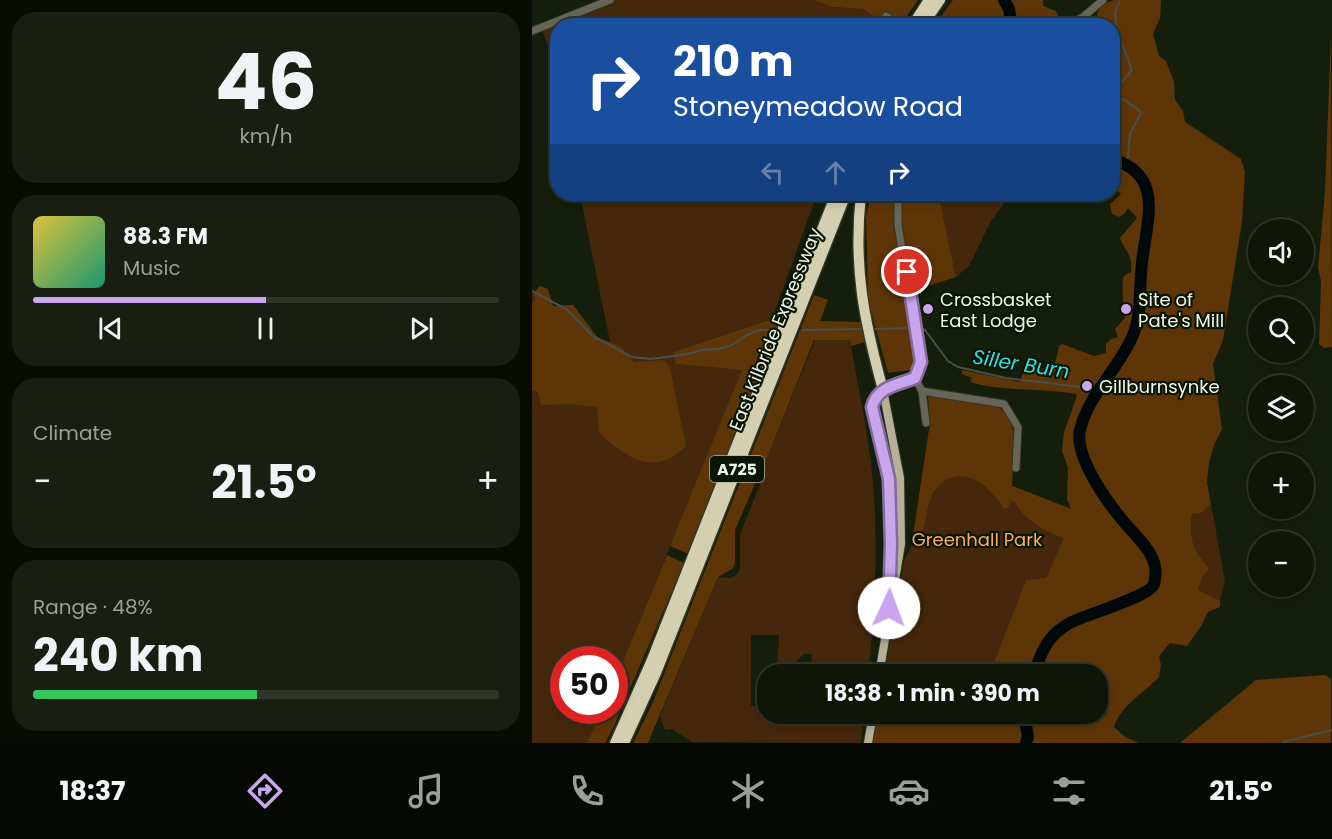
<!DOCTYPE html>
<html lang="en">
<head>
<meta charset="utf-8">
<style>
	body { margin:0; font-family:Poppins,sans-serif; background:#181f12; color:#f1f3f6; height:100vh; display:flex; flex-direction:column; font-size:22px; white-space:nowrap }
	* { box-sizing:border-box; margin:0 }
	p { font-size:20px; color:#9b9f9c }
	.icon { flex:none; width:33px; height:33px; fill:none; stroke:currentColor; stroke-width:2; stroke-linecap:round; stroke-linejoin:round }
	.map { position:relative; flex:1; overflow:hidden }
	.panel { display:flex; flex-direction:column; gap:12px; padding:12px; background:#080c04; width:532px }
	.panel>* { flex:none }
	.top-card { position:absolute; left:18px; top:18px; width:570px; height:183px; border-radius:24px; box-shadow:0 3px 9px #0003,0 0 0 2px #2f3529; background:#1a4fa0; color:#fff; overflow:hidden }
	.fabs { position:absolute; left:716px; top:219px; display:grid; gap:12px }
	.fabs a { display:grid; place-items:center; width:66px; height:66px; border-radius:50%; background:#0f1608; box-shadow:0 3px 9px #0003,0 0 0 2px #2f3529; font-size:30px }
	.speed { position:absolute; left:18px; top:646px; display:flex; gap:12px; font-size:30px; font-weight:700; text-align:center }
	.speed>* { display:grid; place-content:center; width:78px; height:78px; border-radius:50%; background:#0f1608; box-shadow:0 3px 9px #0003,0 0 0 2px #2f3529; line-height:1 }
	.speed .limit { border:9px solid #d22; background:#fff; color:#111 }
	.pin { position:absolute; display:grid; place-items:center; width:51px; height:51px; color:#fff; margin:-26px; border:3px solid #fff; border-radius:50%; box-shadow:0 2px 6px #0007 }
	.me { position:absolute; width:66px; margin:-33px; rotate:2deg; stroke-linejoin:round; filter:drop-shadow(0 0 4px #0008) }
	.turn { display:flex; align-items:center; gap:21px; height:126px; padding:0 24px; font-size:27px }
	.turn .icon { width:78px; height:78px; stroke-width:2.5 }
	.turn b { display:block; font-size:42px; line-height:51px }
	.lanes { display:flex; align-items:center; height:57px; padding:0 24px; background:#0003; justify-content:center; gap:30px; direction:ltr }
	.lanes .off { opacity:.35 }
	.big { font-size:45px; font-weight:700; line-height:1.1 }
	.panel .widget { flex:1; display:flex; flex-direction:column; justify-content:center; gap:9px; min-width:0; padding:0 21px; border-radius:24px; background:#181f12 }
	.panel .dial { align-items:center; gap:0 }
	.dial b { font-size:78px; line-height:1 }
	.song { display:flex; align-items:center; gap:18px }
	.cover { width:72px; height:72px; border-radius:9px; background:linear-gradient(135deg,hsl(50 70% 55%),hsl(160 70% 35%)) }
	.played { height:6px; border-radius:3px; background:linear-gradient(90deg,#c9a5ee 50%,#2f3529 50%) }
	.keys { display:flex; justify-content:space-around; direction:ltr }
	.heat { display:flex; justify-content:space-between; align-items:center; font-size:33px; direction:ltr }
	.charge { height:9px; border-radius:4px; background:linear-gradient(90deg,#34c759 48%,#2f3529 0) }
	.trip { position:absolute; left:225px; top:664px; width:351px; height:60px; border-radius:24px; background:#0f1608; box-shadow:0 3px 9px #0003,0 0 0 2px #2f3529; font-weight:700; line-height:60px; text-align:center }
	.tabs { display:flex; height:96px; justify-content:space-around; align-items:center; background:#060903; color:#9b9f9c }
	.tabs .icon { width:42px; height:42px }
	.tabs .current { color:#c9a5ee }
	.tabs b { font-size:27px; color:#f1f3f6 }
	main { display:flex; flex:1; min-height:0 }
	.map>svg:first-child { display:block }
	.green { fill:#45280c }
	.forest { fill:#5e3507 }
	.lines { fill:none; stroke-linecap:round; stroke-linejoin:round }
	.stream { stroke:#474f4c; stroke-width:2 }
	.river { stroke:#000809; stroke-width:12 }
	.minor-casing { stroke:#2e3825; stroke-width:9 }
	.major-casing { stroke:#2e3825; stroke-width:10 }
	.highway-casing { stroke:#2e3825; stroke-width:13 }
	.minor { stroke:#676559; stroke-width:7 }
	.major { stroke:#b6b099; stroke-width:8 }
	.highway { stroke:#d5cfb2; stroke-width:10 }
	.route-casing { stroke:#836b9b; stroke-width:15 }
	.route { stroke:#c9a5ee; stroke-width:10 }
	.poi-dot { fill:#c9a5ee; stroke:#0b1503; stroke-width:2 }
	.labels { text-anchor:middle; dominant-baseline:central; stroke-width:4.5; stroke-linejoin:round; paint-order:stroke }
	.shield { fill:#0b1503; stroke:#aab2a4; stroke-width:1.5 }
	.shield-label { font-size:16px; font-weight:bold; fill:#eef6e9 }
	.poi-label { font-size:18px; fill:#eef6e9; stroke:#0b1503; text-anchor:start }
	.street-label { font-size:18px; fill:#eef6e9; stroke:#0b1503 }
	.park-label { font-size:18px; fill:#fdab61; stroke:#0b1503 }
	.water-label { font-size:20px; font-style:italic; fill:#33dee9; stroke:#0b1503 }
</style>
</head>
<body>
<main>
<section class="panel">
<div class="widget dial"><b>46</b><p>km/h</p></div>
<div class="widget">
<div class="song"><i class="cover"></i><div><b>88.3 FM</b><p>Music</p></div></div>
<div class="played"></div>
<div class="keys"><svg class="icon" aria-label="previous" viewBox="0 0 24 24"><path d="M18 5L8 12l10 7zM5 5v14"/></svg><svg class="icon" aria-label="pause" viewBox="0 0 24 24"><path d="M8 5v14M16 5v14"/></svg><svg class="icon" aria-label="next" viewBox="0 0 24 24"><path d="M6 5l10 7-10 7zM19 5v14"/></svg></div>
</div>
<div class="widget"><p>Climate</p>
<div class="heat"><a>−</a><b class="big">21.5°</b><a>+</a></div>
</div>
<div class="widget"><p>Range · 48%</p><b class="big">240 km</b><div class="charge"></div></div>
</section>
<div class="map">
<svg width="800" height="743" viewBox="0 0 800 743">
	<rect width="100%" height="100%" fill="#141e0a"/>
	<g class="green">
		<path d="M70,0h212l17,7 32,2 23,16 -328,1 -1,54 -2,-14 -15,-42z"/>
		<path d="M48,194h237l-45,125 -99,33 4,12 66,6 -128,310 -1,-20h-50v51h37l-14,32h-55v-449l8,-8 8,3 5,17 20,-1 25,33 12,4z"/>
		<path d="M388,194h91l-20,27 -22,45 -13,11 -17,-80 -21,3z"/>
		<path d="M283,340h35c7,41 16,82 21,123 8,70 5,142 -3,212h-58l2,-21h-8l-23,21h-4l2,-40h-28v71l16,1 1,7h96l-3,29 -169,-1 -20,-13 -7,1 -5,-14 58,-139c10,1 16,3 22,-7v-36l24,-59 -1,-6z"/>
		<path d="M396,396l71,11 15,27 -2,52 62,24 -1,9 -27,60 -20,1 -37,95h-105l20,-114 8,-17 18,-121z"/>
		<path d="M679,504l14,77 -5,19 -22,-10 4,-12 7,-9c-16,-22 -21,-27 -17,-55l9,-1z"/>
	</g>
	<g class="forest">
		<path d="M282,0h104l-18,26 -14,-1 -23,-16 -32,-2z"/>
		<path d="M421,0h90v6l13,5 2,5 -3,4 6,2 2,3h-128z"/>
		<path d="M582,0h47l-1,18 -7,16 6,22 7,5 8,21 1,18 8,11 2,11 56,37 4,13 -3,50 -19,118 -10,24 9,65 -8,16 -5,18 -2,20 4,21 -10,9 -9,1c-4,27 2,35 17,55l-7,9 -4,12 22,10v7l-12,5 -7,14 -14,20 -17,-3 -11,13 2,9 -2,12c-15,16 -38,28 -45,50l11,10 14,6h-266l4,-26 6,-3h215v-39h-109l37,-95 20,-2 18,-40c-17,-5 -40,-18 -49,-36l-5,-1 -1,6 -5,2c-12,-20 -35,-43 -60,-28 -5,4 -10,9 -12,14 -8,19 -7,40 -17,59l1,-9 -3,-9 17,-113 -2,-27 71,11 11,11 4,16 -2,52 59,23 -4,-10 1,-31 -6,-17 2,-19 13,-36 -1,-2c-35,-6 -71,-2 -106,-12l2,-4 -10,-4v-4l58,12 4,-13 27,-1 5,-8 3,-14 3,-2 32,12 12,-3v-9l5,-5 7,-2 -3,-8 10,-11c-2,-6 -3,-34 -2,-39 2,-5 4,-5 8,-7 2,-18 -5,-18 -11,-34l17,-20 -9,-10 -3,5 -6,4 -7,-3 -2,-10 11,-10 -9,-10v-158l-14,-1 -1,-12 6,-9z"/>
		<path d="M799,34l1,313 -8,1 -5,-4 2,-63 -3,-13 7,-76z"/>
		<path d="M339,194h49l-2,6 21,-3 17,80 -49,16 10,76 -29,4 -20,-73 -2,-84z"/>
		<path d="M8,286l8,3 5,17 20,-1 25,33 22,8 14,16 31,-2 5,8 16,78c-32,32 -60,12 -87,-14l-2,-25 -27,-3 -29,1 -3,-13 -6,-2v-86l3,-5 -2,-5z"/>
		<path d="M282,295l14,5 -8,21 42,1 4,20 -15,4 -1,-6h-36l-51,129 -3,3 -25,58v33l-3,6 -14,8 -70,166h-15l20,-41z"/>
		<path d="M240,319l9,3 -93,232 -18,-8 72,-176 -66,-6 -3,-12z"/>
		<path d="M135,555l17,8 -70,163 -9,17h-18l14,-32h13l1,-31z"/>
		<path d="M793,675l6,4v64h-151l76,-63z"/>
	</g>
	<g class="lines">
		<g class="stream">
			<path d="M580,87l9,-4 11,-13 -15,-40 -2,-17 5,-13"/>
			<path d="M581,87c5,14 20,15 28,26l-11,21 -3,30"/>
			<path d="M0,291l34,18 27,27 39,21 19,2 37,-5 14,-4 17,-1 13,-4 15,-10 13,-5h10"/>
			<path d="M389,328l4,2 23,31 10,6 48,11 92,11"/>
			<path d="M343,329l32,-1"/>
			<path d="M271,330l58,-1"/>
			<path d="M751,742l49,-12"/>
		</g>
		<g class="river">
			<path d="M472,0l5,9 3,17"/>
			<path d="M501,675c6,-15 11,-32 24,-43 5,-4 10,-8 15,-10 15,-8 77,-25 82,-38 8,-27 -15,-44 -30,-62 -17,-20 -50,-66 -44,-92 9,-37 39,-61 53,-95 9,-22 6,-48 9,-72 4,-41 24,-88 -30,-104"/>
			<path d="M492,714l4,23 -2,6"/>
		</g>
		<g class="minor-casing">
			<g id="minor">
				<path d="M354,16l14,10"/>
				<path d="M534,26l17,-9 20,-17"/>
				<path d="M0,31l78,-31"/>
				<path d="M366,194v31l23,137 -6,16"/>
				<path d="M383,378l7,13 4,32"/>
				<path d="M351,390l32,-12"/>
				<path d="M390,391l82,13 14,23 -2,41"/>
			</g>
		</g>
		<g class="major-casing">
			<g id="major">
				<path d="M351,390l-9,11 -2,6 17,72 2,66 -1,36"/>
				<path d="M347,675l22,-131 -1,-66 -17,-88"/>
				<path d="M336,743l5,-29"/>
			</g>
		</g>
		<g class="highway-casing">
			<g id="highway">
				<path d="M380,26l17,-26"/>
				<path d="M390,26l18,-26"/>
				<path d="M329,194c-8,73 3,126 22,196"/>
				<path d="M83,743l36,-81 185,-468"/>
				<path d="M92,743l32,-70 190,-479"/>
			</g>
		</g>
		<use href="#minor" class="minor"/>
		<use href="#major" class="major"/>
		<use href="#highway" class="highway"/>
	</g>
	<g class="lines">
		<g class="route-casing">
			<path id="route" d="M357,608l2,-64 -2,-65 -17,-72c5,-20 25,-22 43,-29l6,-16 -14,-90"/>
		</g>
		<use href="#route" class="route"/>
	</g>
	<g class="poi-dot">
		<circle cx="396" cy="309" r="6"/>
		<circle cx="594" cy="309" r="6"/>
		<circle cx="555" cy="386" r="6"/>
	</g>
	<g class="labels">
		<rect class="shield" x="178" y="456" width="54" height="26" rx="4.5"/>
		<g class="shield-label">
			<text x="205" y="469">A725</text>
		</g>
		<g class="poi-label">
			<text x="408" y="299">Crossbasket<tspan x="408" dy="21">East Lodge</tspan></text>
			<text x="606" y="299">Site of<tspan x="606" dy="21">Pate's Mill</tspan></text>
			<text x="567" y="386">Gillburnsynke</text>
		</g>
		<g class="street-label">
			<text transform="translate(243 329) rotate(-68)">East Kilbride Expressway</text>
		</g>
		<g class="park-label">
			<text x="445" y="539">Greenhall Park</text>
		</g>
		<g class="water-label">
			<text transform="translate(489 364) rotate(9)">Siller Burn</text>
		</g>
	</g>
</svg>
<div class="fabs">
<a><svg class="icon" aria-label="sound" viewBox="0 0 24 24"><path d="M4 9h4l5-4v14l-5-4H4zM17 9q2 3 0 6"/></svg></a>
<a><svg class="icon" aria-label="search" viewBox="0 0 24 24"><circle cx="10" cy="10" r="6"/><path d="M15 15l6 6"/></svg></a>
<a><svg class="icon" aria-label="layers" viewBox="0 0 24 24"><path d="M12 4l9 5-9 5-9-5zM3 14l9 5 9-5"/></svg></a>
<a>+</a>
<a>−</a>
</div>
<div class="speed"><div class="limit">50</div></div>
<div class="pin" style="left:375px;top:272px;background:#d93025"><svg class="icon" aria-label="arrive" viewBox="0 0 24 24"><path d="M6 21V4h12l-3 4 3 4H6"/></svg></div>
<svg class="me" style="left:357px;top:608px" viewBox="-20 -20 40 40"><circle r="19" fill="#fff"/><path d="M0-13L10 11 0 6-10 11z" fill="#c9a5ee"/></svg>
<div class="trip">18:38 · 1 min · 390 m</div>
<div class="top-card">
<div class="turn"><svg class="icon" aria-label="right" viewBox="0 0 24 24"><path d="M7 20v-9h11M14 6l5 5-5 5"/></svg><div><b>210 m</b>Stoneymeadow Road</div></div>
<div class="lanes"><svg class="icon off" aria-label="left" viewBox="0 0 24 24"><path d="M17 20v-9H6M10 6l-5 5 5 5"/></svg><svg class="icon off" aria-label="ahead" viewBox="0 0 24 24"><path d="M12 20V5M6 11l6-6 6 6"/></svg><svg class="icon" aria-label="right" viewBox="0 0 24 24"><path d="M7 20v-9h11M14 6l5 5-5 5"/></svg></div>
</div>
</div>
</main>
<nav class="tabs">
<b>18:37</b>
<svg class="icon current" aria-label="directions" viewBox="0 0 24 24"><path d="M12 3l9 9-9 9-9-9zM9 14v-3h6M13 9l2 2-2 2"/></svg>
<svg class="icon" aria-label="music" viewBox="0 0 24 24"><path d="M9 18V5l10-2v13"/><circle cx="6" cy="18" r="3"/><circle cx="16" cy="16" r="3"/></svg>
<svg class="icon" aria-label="phone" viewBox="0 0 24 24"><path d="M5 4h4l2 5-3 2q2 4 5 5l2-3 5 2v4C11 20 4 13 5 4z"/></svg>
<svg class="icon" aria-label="climate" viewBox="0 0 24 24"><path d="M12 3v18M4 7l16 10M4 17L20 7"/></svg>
<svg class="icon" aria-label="car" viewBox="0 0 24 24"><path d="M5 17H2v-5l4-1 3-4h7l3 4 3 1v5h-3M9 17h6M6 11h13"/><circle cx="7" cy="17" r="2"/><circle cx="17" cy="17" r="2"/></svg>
<svg class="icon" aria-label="filters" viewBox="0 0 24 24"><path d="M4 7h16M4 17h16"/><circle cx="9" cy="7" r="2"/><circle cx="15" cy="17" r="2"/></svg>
<b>21.5°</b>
</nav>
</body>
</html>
